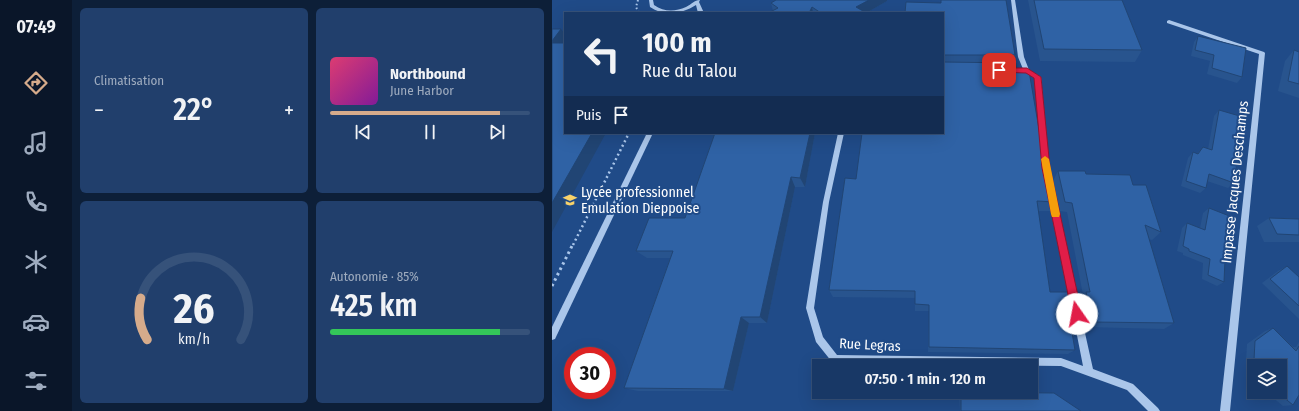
<!DOCTYPE html>
<html lang="fr">
<head>
<meta charset="utf-8">
<style>
	body { margin:0; font-family:"Fira Sans Condensed",sans-serif; background:#213f6c; color:#f1f3f6; height:100vh; display:flex; flex-direction:column; font-size:15px; white-space:nowrap }
	* { box-sizing:border-box; margin:0 }
	p { font-size:13px; color:#9facbf }
	.icon { flex:none; width:22px; height:22px; fill:none; stroke:currentColor; stroke-width:2; stroke-linecap:round; stroke-linejoin:round }
	.map { position:relative; flex:1; overflow:hidden }
	.details { display:flex; flex-direction:column; gap:8px; padding:8px; background:#0d1f38; width:480px }
	.details>* { flex:none }
	.top-card { position:absolute; left:12px; top:12px; width:380px; height:122px; border-radius:0px; box-shadow:0 4px 16px #0002,0 0 0 1px #36527a; background:#183866; color:#f1f3f6; overflow:hidden }
	.fabs { position:absolute; left:695px; top:359px; display:grid; gap:8px }
	.fabs a { display:grid; place-items:center; width:40px; height:40px; border-radius:0px; background:#183866; box-shadow:0 4px 16px #0002,0 0 0 1px #36527a; font-size:20px }
	.speed { position:absolute; left:12px; top:347px; display:flex; gap:8px; font-size:20px; font-weight:700; text-align:center }
	.speed>* { display:grid; place-content:center; width:52px; height:52px; border-radius:50%; background:#183866; box-shadow:0 4px 16px #0002,0 0 0 1px #36527a; line-height:1 }
	.speed .limit { border:6px solid #d22; background:#fff; color:#111 }
	.pin { position:absolute; display:grid; place-items:center; width:34px; height:34px; color:#fff; margin:-17px; border-radius:8px; box-shadow:0 2px 6px #0006 }
	.me { position:absolute; width:44px; margin:-22px; rotate:348deg; stroke-linejoin:round; filter:drop-shadow(0 0 3px #0008) }
	.turn { display:flex; align-items:center; gap:14px; height:84px; padding:0 12px; font-size:18px }
	.turn .icon { width:52px; height:52px; stroke-width:2.5 }
	.turn b { display:block; font-size:28px; line-height:34px }
	.then { display:flex; align-items:center; height:38px; padding:0 12px; background:#0003; gap:8px; font-size:15px }
	.big { font-size:30px; font-weight:600; line-height:1.1 }
	.details .widget { flex:1; display:flex; flex-direction:column; justify-content:center; gap:6px; min-width:0; padding:0 14px; border-radius:6px; background:#213f6c }
	.details .dial { align-items:center; gap:0 }
	.dial svg { height:104px; overflow:visible; fill:none; stroke:#36527a; stroke-width:7; stroke-linecap:round; text-anchor:middle }
	.dial text { fill:#f1f3f6; stroke:none }
	.song { display:flex; align-items:center; gap:12px }
	.cover { width:48px; height:48px; border-radius:6px; background:linear-gradient(135deg,hsl(340 70% 55%),hsl(290 70% 35%)) }
	.played { height:4px; border-radius:2px; background:linear-gradient(90deg,#d6ab8b 85%,#36527a 85%) }
	.keys { display:flex; justify-content:space-around; direction:ltr }
	.heat { display:flex; justify-content:space-between; align-items:center; font-size:22px; direction:ltr }
	.charge { height:6px; border-radius:3px; background:linear-gradient(90deg,#34c759 85%,#36527a 0) }
	.details .tiles { flex:1; display:grid; gap:8px; grid-template-columns:repeat(2,1fr) }
	.trip { position:absolute; left:260px; top:359px; width:226px; height:40px; border-radius:0px; background:#183866; box-shadow:0 4px 16px #0002,0 0 0 1px #36527a; font-weight:600; line-height:40px; text-align:center }
	main { display:flex; flex:1; min-height:0 }
	.tab-bar { display:flex; flex-direction:column; width:72px; justify-content:space-around; align-items:center; background:#0a1629; color:#9facbf }
	.tab-bar .icon { width:28px; height:28px }
	.tab-bar .selected { color:#d6ab8b }
	.tab-bar b { font-size:18px; color:#f1f3f6 }
	.map>svg:first-child { display:block }
	.lines { fill:none; stroke-linecap:round; stroke-linejoin:round }
	.path-far2 { stroke:#aac6ea; stroke-width:2; stroke-dasharray:1.5 2.5; stroke-linecap:butt }
	.path-far1 { stroke:#aac6ea; stroke-width:2.5; stroke-dasharray:2 3; stroke-linecap:butt }
	.path { stroke:#aac6ea; stroke-width:3; stroke-dasharray:2.5 3.5; stroke-linecap:butt }
	.minor { fill:#aac6ea; fill-rule:evenodd }
	.wall { fill:#28548e }
	.shaded-wall { fill:#214574 }
	.building { fill:#2f62a5; stroke:#214574 }
	.route { fill:#e11d48; stroke:#92132f }
	.slow { fill:#f59e0b }
	.labels { text-anchor:middle; dominant-baseline:central; stroke-width:4; stroke-linejoin:round; paint-order:stroke }
	.street-label { font-size:14px; fill:#fff; stroke:#204b88 }
	.poi-label { font-size:14px; fill:#fff; stroke:#204b88; text-anchor:start }
</style>
</head>
<body>
<main>
<nav class="tab-bar">
<b>07:49</b>
<svg class="icon selected" aria-label="directions" viewBox="0 0 24 24"><path d="M12 3l9 9-9 9-9-9zM9 14v-3h6M13 9l2 2-2 2"/></svg>
<svg class="icon" aria-label="music" viewBox="0 0 24 24"><path d="M9 18V5l10-2v13"/><circle cx="6" cy="18" r="3"/><circle cx="16" cy="16" r="3"/></svg>
<svg class="icon" aria-label="phone" viewBox="0 0 24 24"><path d="M5 4h4l2 5-3 2q2 4 5 5l2-3 5 2v4C11 20 4 13 5 4z"/></svg>
<svg class="icon" aria-label="climate" viewBox="0 0 24 24"><path d="M12 3v18M4 7l16 10M4 17L20 7"/></svg>
<svg class="icon" aria-label="car" viewBox="0 0 24 24"><path d="M5 17H2v-5l4-1 3-4h7l3 4 3 1v5h-3M9 17h6M6 11h13"/><circle cx="7" cy="17" r="2"/><circle cx="17" cy="17" r="2"/></svg>
<svg class="icon" aria-label="filters" viewBox="0 0 24 24"><path d="M4 7h16M4 17h16"/><circle cx="9" cy="7" r="2"/><circle cx="15" cy="17" r="2"/></svg>
</nav>
<section class="details">
<div class="tiles">
<div class="widget"><p>Climatisation</p>
<div class="heat"><a>−</a><b class="big">22°</b><a>+</a></div>
</div>
<div class="widget">
<div class="song"><i class="cover"></i><div><b>Northbound</b><p>June Harbor</p></div></div>
<div class="played"></div>
<div class="keys"><svg class="icon" aria-label="previous" viewBox="0 0 24 24"><path d="M18 5L8 12l10 7zM5 5v14"/></svg><svg class="icon" aria-label="pause" viewBox="0 0 24 24"><path d="M8 5v14M16 5v14"/></svg><svg class="icon" aria-label="next" viewBox="0 0 24 24"><path d="M6 5l10 7-10 7zM19 5v14"/></svg></div>
</div>
<div class="widget dial"><svg viewBox="0 0 100 80">
<path d="M14 69A42 42 0 1 1 86 69"/>
<path d="M14 69A42 42 0 0 1 9 37" stroke="#d6ab8b"/>
<text x="50" y="56" font-size="32" font-weight="700">26</text>
<text x="50" y="72" font-size="11">km/h</text>
</svg></div>
<div class="widget"><p>Autonomie · 85%</p><b class="big">425 km</b><div class="charge"></div></div>
</div>
</section>
<div class="map">
<svg width="747" height="411" viewBox="0 0 747 411">
	<rect width="100%" height="100%" fill="#204b88"/>
	<g class="lines">
		<path class="path-far2" d="M86,0l-2,7 3,6"/>
		<path class="path-far1" d="M21,245l56,-112"/>
		<path class="path" d="M0,286l21,-42"/>
		<g class="minor">
			<path d="M97,0h4l1,5c10,7 21,7 32,2 6,-3 8,-7 14,-7l-1,2 5,11h-6l-2,-8c-14,9 -32,12 -46,2z"/>
			<path d="M459,0h4l9,57 5,13 12,7 8,91 2,11 -1,2h-4l-3,-13 -8,-90 -9,-5 -19,-1 -3,-2 3,-2 16,1 -5,-12z"/>
			<path d="M617,20l95,32 1,1 -35,358h-10l39,-357 -92,-31v-2z"/>
			<path d="M95,133h6l-98,206 -3,1v-13z"/>
			<path d="M286,133h6l-15,69 -15,106 9,29 14,18 224,3 22,8 -10,-51 1,-3 3,-1 3,1 1,3 12,54 40,15 25,24 2,3h-12l-21,-21 -66,-24 -226,-3 -3,-1 -16,-20 -10,-34 17,-106z"/>
			<path d="M500,192l2,1 1,2 23,106 -1,3 -3,1 -3,-1 -1,-3 -21,-106 1,-2z"/>
		</g>
	</g>
	<g class="wall">
		<path d="M389,0h65l9,55 -2,7 4,9 38,131 -5,9h-12l12,81 31,29 -7,6h-3l4,23 -7,4 -140,-2 1,-41h-14v-13l-82,-1 -4,-7 27,-111 87,-46z"/>
		<path d="M476,0h94l20,50 -7,12 -95,-1z"/>
		<path d="M335,1l-21,12h-98l5,-2 -2,-8z"/>
		<path d="M646,36l44,41 -5,6 -30,-9 3,-13 -19,-5 3,-14z"/>
		<path d="M742,50l5,2v46l-21,-7 7,-30z"/>
		<path d="M667,110l15,73 -6,5 -21,-7 -1,7 -6,5 -19,-7 7,-28 5,-6 4,2 6,-7 5,2 6,-33z"/>
		<path d="M163,133h100l-10,54h-10l-28,136h-18l-16,68h-95l-14,-3 46,-130h-23l-11,-7 49,-33z"/>
		<path d="M506,171l28,3 47,11 28,47 -9,8 -3,-1 25,84 -10,6 -79,-2 -6,-28 4,-4 -16,-83 -7,-1 -7,-30z"/>
		<path d="M657,208l20,31 -3,2 -2,41 -7,4 -15,-7 1,-16 -20,-8v-2l-6,-2 5,-23 5,-5 13,5 3,-15z"/>
		<path d="M717,218l30,1v23h-35l-7,-16z"/>
		<path d="M735,266l12,11v42l-37,-36 16,-12z"/>
		<path d="M721,328l20,19h3l3,-5v53l-6,10 -10,1 -17,-14h14v-26h-26v3l-8,-7 1,-18 18,-13z"/>
		<path d="M409,392l120,19h-121l-1,-17z"/>
	</g>
	<g class="shaded-wall">
		<path d="M317,0h18v1l-21,12h-9l-1,-6z"/>
		<path d="M260,7l1,6h-4z"/>
		<path d="M9,29l4,5v11l-13,-1v-3z"/>
		<path d="M40,133h14l-54,99v-29z"/>
		<path d="M258,133h5l-10,54 -5,-9z"/>
		<path d="M239,177l4,10 -28,136 -7,-6z"/>
		<path d="M189,317l8,6 -16,68 -9,-2z"/>
	</g>
	<g class="building">
		<path d="M224,0h93l-13,7 7,4 -3,2h-39l-9,-6 -3,6h-41l10,-5 -7,-5z"/>
		<path d="M389,0h65l9,55h-71l-1,2v-44h-38l1,-11 35,1z"/>
		<path d="M482,0h88l20,50 -98,-1z"/>
		<path d="M0,29h9l-9,12z"/>
		<path d="M646,36l48,12 -4,29 -30,-9 2,-13 -19,-5z"/>
		<path d="M0,43h13v90h27l-40,70z"/>
		<path d="M742,50l5,2v32l-11,-3z"/>
		<path d="M391,61l1,1 72,1 1,8h12l17,99h2l7,32 -18,-1 13,91h24l7,29h-11l5,29 -146,-3v-42l-14,-1v-13l-86,-1 16,-112 11,1 6,-46h81z"/>
		<path d="M667,110l24,7 -9,66 -25,-9 -3,14 -20,-7 7,-29 5,2 5,-7 9,3z"/>
		<path d="M163,133h95l-10,45 -9,-1 -31,140h-19l-17,72 -100,-1 49,-137h-37l13,-33h36z"/>
		<path d="M506,171h27l1,3 44,1 3,10h13l15,47 -16,-7 29,98 -81,-1 -7,-30h4l-18,-89 -7,-1z"/>
		<path d="M657,208l23,9 -3,22 -3,-1 -2,44 -16,-7 2,-16 -21,-8v-2l-6,-3 4,-23 18,7z"/>
		<path d="M717,218l30,1v16l-22,-1z"/>
		<path d="M735,266l12,11v29l-29,-27z"/>
		<path d="M721,328l23,23 3,-5v49l-6,10 -16,-13h3v-26h-18l-8,-6 1,-19z"/>
		<path d="M409,392l93,1 27,18h-120z"/>
	</g>
	<path class="route" d="M447,68h28l14,9 9,91 32,146 -1,4 -4,1 -4,-1 -1,-4 -30,-146 -8,-90 -8,-5 -29,-1 -2,-2z"/>
	<path class="slow" d="M493,156l4,3 11,55 -1,3h-7l-1,-3 -10,-55z"/>
	<defs>
		<g id="school-bare" transform="scale(1.08)"><path d="M0-5L7-2L0 1L-7-2ZM-4 1L0 2.5L4 1V4Q0 6-4 4Z" fill="#f8d26a" stroke="#204b88" stroke-width="2.5" paint-order="stroke"/></g>
	</defs>
	<g fill-rule="evenodd">
		<use href="#school-bare" x="18" y="200"/>
	</g>
	<g class="labels">
		<g class="street-label">
			<text transform="translate(683 182) rotate(-84)">Impasse Jacques Deschamps</text>
			<text transform="translate(318 345) rotate(3)">Rue Legras</text>
		</g>
		<g class="poi-label">
			<text x="29" y="192">Lycée professionnel<tspan x="29" dy="16">Emulation Dieppoise</tspan></text>
		</g>
	</g>
</svg>
<div class="fabs">
<a><svg class="icon" aria-label="layers" viewBox="0 0 24 24"><path d="M12 4l9 5-9 5-9-5zM3 14l9 5 9-5"/></svg></a>
</div>
<div class="speed"><div class="limit">30</div></div>
<div class="pin" style="left:447px;top:70px;background:#d93025"><svg class="icon" aria-label="arrive" viewBox="0 0 24 24"><path d="M6 21V4h12l-3 4 3 4H6"/></svg></div>
<svg class="me" style="left:525px;top:314px" viewBox="-20 -20 40 40"><circle r="19" fill="#fff"/><path d="M0-13L10 11 0 6-10 11z" fill="#e11d48"/></svg>
<div class="trip">07:50 · 1 min · 120 m</div>
<div class="top-card">
<div class="turn"><svg class="icon" aria-label="left" viewBox="0 0 24 24"><path d="M17 20v-9H6M10 6l-5 5 5 5"/></svg><div><b>100 m</b>Rue du Talou</div></div>
<div class="then">Puis<svg class="icon" aria-label="arrive" viewBox="0 0 24 24"><path d="M6 21V4h12l-3 4 3 4H6"/></svg></div>
</div>
</div>
</main>
</body>
</html>
